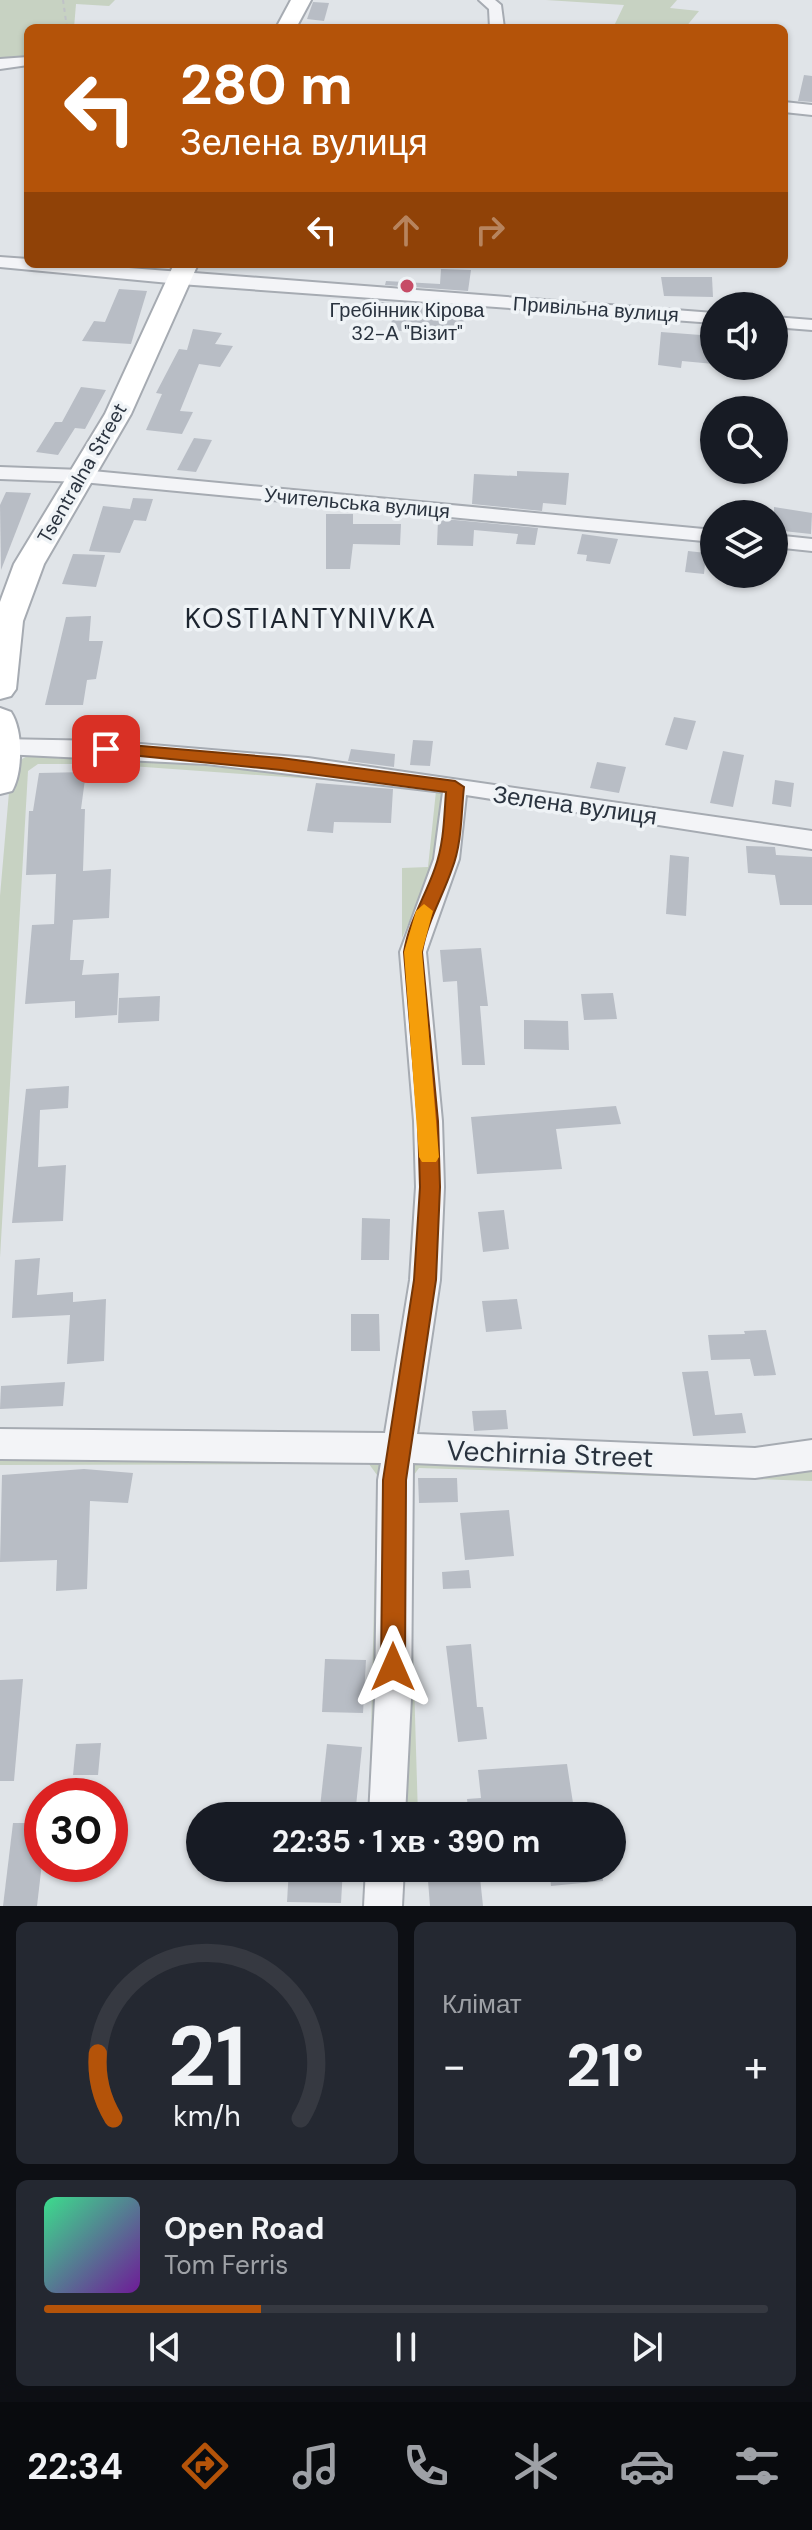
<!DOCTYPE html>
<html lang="uk">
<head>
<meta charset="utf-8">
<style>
	body { margin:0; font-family:"DM Sans",sans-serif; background:#242831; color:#f1f3f6; height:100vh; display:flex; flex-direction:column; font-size:30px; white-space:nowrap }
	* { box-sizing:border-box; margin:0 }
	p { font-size:26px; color:#9ea1a6 }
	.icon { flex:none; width:44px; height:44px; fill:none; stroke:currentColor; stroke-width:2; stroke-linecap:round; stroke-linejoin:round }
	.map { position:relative; height:1906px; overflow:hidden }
	.side { display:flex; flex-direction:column; gap:16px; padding:16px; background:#0d0f14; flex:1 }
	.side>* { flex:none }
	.guide { position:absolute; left:24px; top:24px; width:764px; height:244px; border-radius:12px; box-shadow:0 2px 6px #0004; background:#b45309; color:#fff; overflow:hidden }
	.fabs { position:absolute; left:700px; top:292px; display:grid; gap:16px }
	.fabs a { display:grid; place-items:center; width:88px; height:88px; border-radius:50%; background:#171b24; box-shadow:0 2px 6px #0004; font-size:40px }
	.speed { position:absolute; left:24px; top:1778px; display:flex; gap:16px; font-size:40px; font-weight:700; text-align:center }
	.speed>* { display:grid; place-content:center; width:104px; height:104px; border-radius:50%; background:#171b24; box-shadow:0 2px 6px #0004; line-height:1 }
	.speed .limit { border:12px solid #d22; background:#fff; color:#111 }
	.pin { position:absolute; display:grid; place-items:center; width:68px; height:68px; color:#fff; margin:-34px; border-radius:16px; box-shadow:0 4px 12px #0006 }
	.me { position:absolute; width:88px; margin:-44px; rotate:0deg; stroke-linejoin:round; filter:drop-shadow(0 0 6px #0008) }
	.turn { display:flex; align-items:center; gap:28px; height:168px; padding:0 24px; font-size:36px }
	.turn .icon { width:104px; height:104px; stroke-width:2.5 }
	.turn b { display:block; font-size:56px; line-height:68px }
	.lanes { display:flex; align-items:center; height:76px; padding:0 24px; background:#0003; justify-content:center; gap:40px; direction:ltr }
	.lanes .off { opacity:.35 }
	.big { font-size:60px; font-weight:700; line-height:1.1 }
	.side .widget { flex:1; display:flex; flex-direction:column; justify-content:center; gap:12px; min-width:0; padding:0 28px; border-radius:12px; background:#242831 }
	.side .dial { align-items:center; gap:0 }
	.dial svg { height:208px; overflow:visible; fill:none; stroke:#363941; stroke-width:7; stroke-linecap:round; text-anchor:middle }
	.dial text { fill:#f1f3f6; stroke:none }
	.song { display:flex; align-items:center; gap:24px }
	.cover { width:96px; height:96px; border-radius:12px; background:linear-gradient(135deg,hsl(150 70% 55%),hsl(280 70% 35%)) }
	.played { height:8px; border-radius:4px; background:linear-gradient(90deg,#b45309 30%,#363941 30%) }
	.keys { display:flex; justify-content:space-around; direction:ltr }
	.heat { display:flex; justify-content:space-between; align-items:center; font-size:44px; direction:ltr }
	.side .tiles { flex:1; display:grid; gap:16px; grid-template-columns:1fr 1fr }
	.widget:last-child { grid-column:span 2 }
	.trip { position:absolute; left:186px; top:1802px; width:440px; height:80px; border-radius:40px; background:#171b24; box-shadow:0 2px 6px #0004; font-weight:700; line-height:80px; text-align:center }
	.tabs { display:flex; height:128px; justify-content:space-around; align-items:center; background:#090b0e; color:#9ea1a6 }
	.tabs .icon { width:56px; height:56px }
	.tabs .current { color:#b45309 }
	.tabs b { font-size:36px; color:#f1f3f6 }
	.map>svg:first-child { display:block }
	.green { fill:#c7d2c2 }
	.building { fill:#b8bdc5 }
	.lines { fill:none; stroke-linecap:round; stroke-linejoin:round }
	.street-casing { stroke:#a6abb2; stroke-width:4 }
	.secondary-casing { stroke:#a6abb2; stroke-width:4 }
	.path { stroke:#bfc2c7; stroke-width:2; stroke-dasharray:4 4; stroke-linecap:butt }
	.street { fill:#f3f4f7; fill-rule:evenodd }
	.secondary { fill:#fff; fill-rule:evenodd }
	.route { fill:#b45309; stroke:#753606; stroke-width:2 }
	.slow { fill:#f59e0b }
	.poi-dot { fill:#c64c66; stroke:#eff3f6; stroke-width:3 }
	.labels { text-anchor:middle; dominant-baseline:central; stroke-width:7; stroke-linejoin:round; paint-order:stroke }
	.far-street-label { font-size:20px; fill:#2a333f; stroke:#eff3f6 }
	.far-poi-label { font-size:20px; fill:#2a333f; stroke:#eff3f6 }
	.street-label { font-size:24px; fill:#2a333f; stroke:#eff3f6 }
	.quarter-label { font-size:28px; letter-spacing:2px; fill:#1c242f; stroke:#eff3f6 }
	.near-street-label { font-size:28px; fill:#2a333f; stroke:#eff3f6 }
</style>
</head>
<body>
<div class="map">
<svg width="812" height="1906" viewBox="0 0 812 1906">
	<rect width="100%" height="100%" fill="#e0e4e8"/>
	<g class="green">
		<path d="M0,0h115l-6,6 -33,-2 -2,24h-46v36l-28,3z"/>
		<path d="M546,0h131l-7,8 29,3 -14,17h-72l11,-23z"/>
		<path d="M54,751l386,38 8,9 -7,52 -39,88v-70l26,-1 8,-76 -52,-7 -281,-20h-65l-10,7 -28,487v-362l11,-127c12,-15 25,-16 43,-18z"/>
		<path d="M0,1450l375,6 9,10 1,157 -16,193 8,-341 -8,-11 -369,1z"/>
		<path d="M408,1463l404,2v16l-393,-13 -11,15 10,333h-22z"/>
	</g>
	<g class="building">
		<path d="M313,2l16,1 -5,18 -17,-2z"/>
		<path d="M804,75l8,1v26l-14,-1z"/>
		<path d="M441,269l30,1 -3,21 -83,-6 1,-4 54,3z"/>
		<path d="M661,277h51l1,20 -49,-1z"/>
		<path d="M119,289l28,2 -16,53 -49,-3 12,-20 11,1z"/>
		<path d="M381,302l85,6 -4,21 -37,-3 -3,7 -31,-3 1,-14 -14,-1z"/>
		<path d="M193,329l29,4 -7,11 18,2 -13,21 -21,-3 -19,47 13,1 -11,22 -36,-4 16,-36 -6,-1 23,-44 8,1z"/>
		<path d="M661,332l53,4v28l-32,-3 -1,7 -23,-3z"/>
		<path d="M81,387l25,3 -21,39 -10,-1 -17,27 -22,-3 19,-30h7z"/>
		<path d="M194,438l18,2 -16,32 -19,-2z"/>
		<path d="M517,471l52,2 -3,32 -23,-2 -1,8 -70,-7 2,-30 43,2z"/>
		<path d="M6,492l25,1 -30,77 -1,-65z"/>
		<path d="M133,498l20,1 -7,22 -12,-1 -14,33 -31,-2 14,-45 27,3z"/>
		<path d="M774,507l38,6 -1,21 -37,-4z"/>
		<path d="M326,514h27v10h48l-1,21 -47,-1 -3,25h-24z"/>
		<path d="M438,520h17l83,8 -3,17 -19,-1 2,-10 -44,-4 -1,16 -36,-1z"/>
		<path d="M582,534l36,5 -8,25 -24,-3 1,-6 -10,-1z"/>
		<path d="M688,551l18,2 -2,21 -19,-2z"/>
		<path d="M73,554l32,1 -9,32 -34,-3z"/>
		<path d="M91,616l-2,25h14l-7,38 -9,1 -4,25h-38l21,-88z"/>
		<path d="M674,717l22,4 -9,29 -22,-5z"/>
		<path d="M413,740l20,1 -3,25 -20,-1z"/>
		<path d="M351,749l44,5 -1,13 -46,-6z"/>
		<path d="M723,751l21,4 -11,52 -23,-4z"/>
		<path d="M597,762l29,5 -7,26 -29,-5z"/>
		<path d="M86,772l-5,37h4l-2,62 28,-2 -2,49 -36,2 -3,40h14l-2,15 37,-2 -2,42 -42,3v-17l-50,3 7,-79 22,-1 2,-50 -30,1 3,-64h4l6,-38z"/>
		<path d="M775,780l19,3 -3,24 -19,-3z"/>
		<path d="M316,783l77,6 -2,34 -57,-1 -1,11 -26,-2z"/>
		<path d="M746,846l29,1 1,8 36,2v48h-32l-5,-30 -27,-2z"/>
		<path d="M670,855l19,2 -3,59 -20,-2z"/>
		<path d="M481,948l7,58h-8l5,59h-23l-5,-84 -14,1 -3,-32z"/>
		<path d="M613,993l4,26 -33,1 -3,-26z"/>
		<path d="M160,996l-1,25 -41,2 1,-25z"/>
		<path d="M524,1020l44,1 1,29 -45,-1z"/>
		<path d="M69,1086l-1,22 -28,2 -2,57 28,-2 -3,56 -51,2 14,-134z"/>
		<path d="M616,1106l5,18 -65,5 6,40 -85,5 -6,-57z"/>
		<path d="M504,1210l5,39 -26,3 -5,-40z"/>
		<path d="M362,1218l28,1 -1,41h-28z"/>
		<path d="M40,1258l-3,37 36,-3v10l33,-3 -2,62 -37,3 3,-49 -58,3 3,-58z"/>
		<path d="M517,1299l5,30 -36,3 -4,-31z"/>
		<path d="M351,1314h28l1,37h-29z"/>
		<path d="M766,1330l10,45 -22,1 -4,-17 -39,1 -3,-25 37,-1 -1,-3z"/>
		<path d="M708,1371l7,44 27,-2 4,20 -53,3 -11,-64z"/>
		<path d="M65,1382l-2,24 -63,3 1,-23z"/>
		<path d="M506,1410l2,19 -34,2 -2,-20z"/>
		<path d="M84,1469l49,4 -5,30 -38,-2 -3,88 -31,2 1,-31 -57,2 2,-87z"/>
		<path d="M418,1478h39l1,24 -39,1z"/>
		<path d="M509,1510l5,46 -49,4 -5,-47z"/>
		<path d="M469,1570l2,18 -28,1 -1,-17z"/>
		<path d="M471,1644l6,63h6l4,32 -29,3 -12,-96z"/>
		<path d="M325,1659l41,1 -3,53 -41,-1z"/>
		<path d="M23,1679l-9,102h-14v-101z"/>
		<path d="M101,1743l-3,32h-25l3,-31z"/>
		<path d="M327,1744l35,3 -7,69h-36z"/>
		<path d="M567,1764l8,52h-106l-2,-17 14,-1 -3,-28z"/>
		<path d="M13,1823h29v40l-5,43h-34z"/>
		<path d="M289,1868h54l-2,35 -54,-1z"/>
		<path d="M427,1868h52l4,38h-53z"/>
		<path d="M549,1868h53l1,13 -52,5z"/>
	</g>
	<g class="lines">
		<g class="street-casing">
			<g id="street">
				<path d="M479,0h16l6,5 3,23h-14l-1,-19z"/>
				<path d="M28,57v8l-28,4v-10z"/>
				<path d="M784,102l28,3v10l-28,-3z"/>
				<path d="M0,257l28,2v5h49l637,49v10l-534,-39 -180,-17z"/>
				<path d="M774,317l38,3v10l-38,-3z"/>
				<path d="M0,467l82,3 632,60v12l-632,-60 -82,-3z"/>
				<path d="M774,535l38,4v12l-38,-4z"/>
				<path d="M0,739l105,2 203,17 504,73v18l-346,-54 -7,64 -33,93 16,169 2,66 -4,93 -23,154 338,14 57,-8v30l-57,8 -342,-15 -2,235 -6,118h-36l6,-118 3,-218 3,-17 -381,-4v-30l385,4 25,-153 6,-93 -2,-66 -14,-169 34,-93 9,-67 -237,-28 -203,-10 -3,-1z"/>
				<path d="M366,1868h38l-2,38h-38z"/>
			</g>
		</g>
		<g class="secondary-casing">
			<g id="secondary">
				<path d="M291,0h20l-15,28h-20z"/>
				<path d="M174,264h24l-67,150 -87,150 -21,57 -7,68 -5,7 -11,3v-97l14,-38 91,-150z"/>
				<path d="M0,708l11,4c12,18 12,60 1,79l-12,3z"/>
			</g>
		</g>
		<path class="path" d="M63,0l4,28"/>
		<use href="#street" class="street"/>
		<use href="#secondary" class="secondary"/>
	</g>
	<path class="route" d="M106,743l175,15 174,23 9,6c-3,28 -2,56 -12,82 -10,29 -25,53 -30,83l16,169 2,66 -4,93 -30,200 -1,187 -3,8 -9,4 -8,-4 -4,-8 2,-187 31,-200 6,-93 -2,-66 -14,-169c5,-31 21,-55 31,-84 9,-25 9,-50 11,-76l-165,-22 -181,-18 -2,-3z"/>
	<path class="slow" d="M424,904l9,7 -11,41 17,205 -3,5h-14l-3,-5 -15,-205 12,-41z"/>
	<circle class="poi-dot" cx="407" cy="286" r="8"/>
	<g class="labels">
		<g class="far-street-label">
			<text transform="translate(596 309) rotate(4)">Привільна вулиця</text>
			<text transform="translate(82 473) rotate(-60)">Tsentralna Street</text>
			<text transform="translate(357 503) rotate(5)">Учительська вулиця</text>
		</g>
		<g class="far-poi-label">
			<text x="407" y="310">Гребінник Кірова<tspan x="407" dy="23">32-А "Візит"</tspan></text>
		</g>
		<g class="street-label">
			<text transform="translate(575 805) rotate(8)">Зелена вулиця</text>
		</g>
		<g class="quarter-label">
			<text x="311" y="618">KOSTIANTYNIVKA</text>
		</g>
		<g class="near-street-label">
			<text transform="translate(550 1454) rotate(2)">Vechirnia Street</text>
		</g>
	</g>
</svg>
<div class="fabs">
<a><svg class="icon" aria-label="sound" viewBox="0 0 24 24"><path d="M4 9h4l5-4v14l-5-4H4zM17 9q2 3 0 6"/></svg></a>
<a><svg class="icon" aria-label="search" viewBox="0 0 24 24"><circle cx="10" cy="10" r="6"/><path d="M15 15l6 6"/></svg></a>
<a><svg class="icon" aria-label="layers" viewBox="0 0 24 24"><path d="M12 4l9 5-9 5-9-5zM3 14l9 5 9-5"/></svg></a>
</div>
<div class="speed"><div class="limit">30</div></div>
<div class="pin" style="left:106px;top:749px;background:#d93025"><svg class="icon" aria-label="arrive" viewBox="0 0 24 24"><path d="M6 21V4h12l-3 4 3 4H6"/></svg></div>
<svg class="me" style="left:393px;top:1667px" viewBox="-20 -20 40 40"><path d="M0-17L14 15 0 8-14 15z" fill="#b45309" stroke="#fff" stroke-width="4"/></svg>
<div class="trip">22:35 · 1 хв · 390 m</div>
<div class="guide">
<div class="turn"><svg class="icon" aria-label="left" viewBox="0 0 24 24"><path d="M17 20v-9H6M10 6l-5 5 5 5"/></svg><div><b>280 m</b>Зелена вулиця</div></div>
<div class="lanes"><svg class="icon" aria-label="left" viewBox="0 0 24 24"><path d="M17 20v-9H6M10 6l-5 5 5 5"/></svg><svg class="icon off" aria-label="ahead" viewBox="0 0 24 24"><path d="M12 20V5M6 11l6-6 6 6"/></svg><svg class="icon off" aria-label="right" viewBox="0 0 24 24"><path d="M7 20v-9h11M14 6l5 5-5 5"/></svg></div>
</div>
</div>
<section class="side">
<div class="tiles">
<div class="widget dial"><svg viewBox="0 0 100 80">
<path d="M14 69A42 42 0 1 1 86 69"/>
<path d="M14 69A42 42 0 0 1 8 44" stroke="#b45309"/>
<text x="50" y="56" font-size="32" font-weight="700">21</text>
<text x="50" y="72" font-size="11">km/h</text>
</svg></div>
<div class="widget"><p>Клімат</p>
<div class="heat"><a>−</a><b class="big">21°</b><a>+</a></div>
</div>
<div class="widget">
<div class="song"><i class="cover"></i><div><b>Open Road</b><p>Tom Ferris</p></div></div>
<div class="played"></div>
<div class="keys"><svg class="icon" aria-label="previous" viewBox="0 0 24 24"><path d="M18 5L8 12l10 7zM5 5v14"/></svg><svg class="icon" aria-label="pause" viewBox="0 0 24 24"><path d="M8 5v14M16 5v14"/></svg><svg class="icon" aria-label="next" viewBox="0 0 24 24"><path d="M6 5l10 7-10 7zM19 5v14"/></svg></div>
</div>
</div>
</section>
<nav class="tabs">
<b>22:34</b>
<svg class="icon current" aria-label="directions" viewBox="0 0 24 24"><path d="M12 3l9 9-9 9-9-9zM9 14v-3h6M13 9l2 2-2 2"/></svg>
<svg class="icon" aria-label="music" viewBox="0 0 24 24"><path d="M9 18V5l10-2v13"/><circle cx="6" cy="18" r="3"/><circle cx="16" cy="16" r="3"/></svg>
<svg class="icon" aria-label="phone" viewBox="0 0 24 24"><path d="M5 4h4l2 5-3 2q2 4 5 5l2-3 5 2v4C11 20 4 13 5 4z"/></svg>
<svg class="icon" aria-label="climate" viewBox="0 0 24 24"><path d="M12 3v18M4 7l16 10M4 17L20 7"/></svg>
<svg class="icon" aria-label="car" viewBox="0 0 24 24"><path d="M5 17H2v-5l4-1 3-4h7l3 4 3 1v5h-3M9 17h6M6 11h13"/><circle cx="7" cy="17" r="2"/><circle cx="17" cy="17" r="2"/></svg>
<svg class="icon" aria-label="filters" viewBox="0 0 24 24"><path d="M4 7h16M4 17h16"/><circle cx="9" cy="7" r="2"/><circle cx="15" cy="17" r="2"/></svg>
</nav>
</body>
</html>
